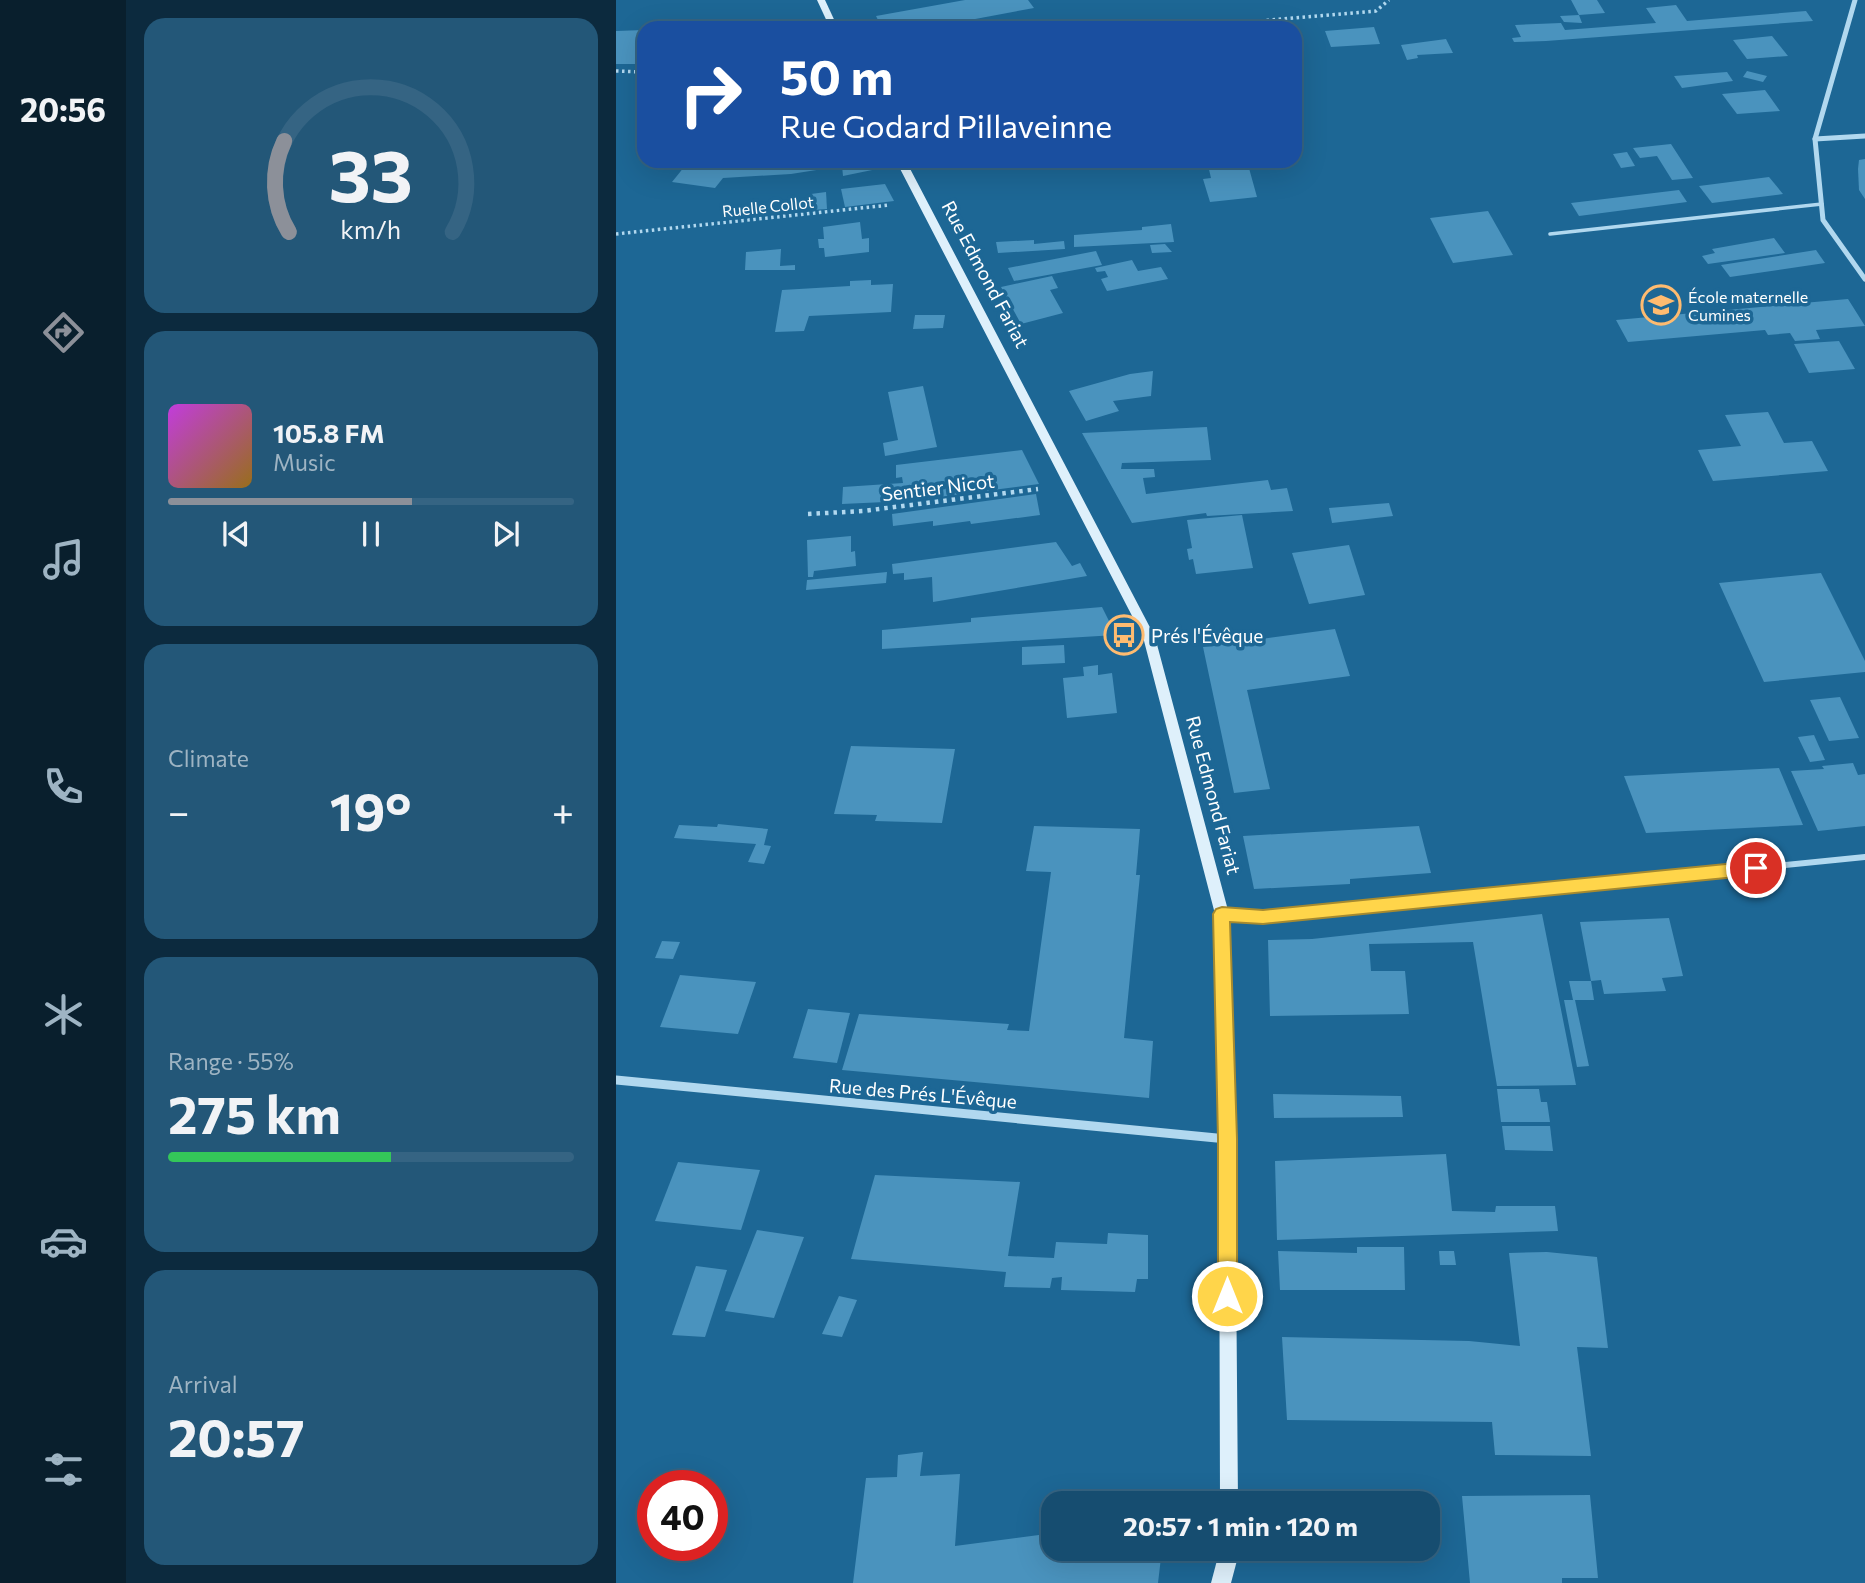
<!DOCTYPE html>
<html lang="en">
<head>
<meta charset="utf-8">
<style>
	body { margin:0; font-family:Commissioner,sans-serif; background:#235778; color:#f1f3f6; height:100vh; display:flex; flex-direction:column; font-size:26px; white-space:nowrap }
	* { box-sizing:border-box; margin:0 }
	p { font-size:23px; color:#9eb4c3 }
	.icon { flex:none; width:38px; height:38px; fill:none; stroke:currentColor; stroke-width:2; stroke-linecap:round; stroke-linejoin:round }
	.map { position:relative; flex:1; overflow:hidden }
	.drawer { display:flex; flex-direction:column; gap:18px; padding:18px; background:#0c2a3e; width:490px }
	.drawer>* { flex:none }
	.guide { position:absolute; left:21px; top:21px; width:665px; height:147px; border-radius:21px; box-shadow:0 7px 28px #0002,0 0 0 2px #356483; background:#1a4fa0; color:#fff; overflow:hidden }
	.speed { position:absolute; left:21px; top:1470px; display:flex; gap:14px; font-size:35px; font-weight:700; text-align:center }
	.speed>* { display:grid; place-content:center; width:91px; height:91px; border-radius:50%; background:#164d70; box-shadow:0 7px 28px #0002,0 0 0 2px #356483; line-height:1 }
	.speed .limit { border:10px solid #d22; background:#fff; color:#111 }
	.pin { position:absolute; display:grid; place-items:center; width:60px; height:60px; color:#fff; margin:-30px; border:4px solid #fff; border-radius:50%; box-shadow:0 2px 7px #0007 }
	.me { position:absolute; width:77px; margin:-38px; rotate:0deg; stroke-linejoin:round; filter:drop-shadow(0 0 5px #0008) }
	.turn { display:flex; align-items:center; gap:24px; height:147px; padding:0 28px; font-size:32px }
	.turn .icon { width:91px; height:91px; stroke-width:2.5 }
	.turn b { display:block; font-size:49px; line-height:60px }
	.big { font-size:52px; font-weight:700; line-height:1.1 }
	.drawer .card { flex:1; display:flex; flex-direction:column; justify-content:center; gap:10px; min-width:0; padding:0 24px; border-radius:21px; background:#235778 }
	.drawer .dial { align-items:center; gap:0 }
	.dial svg { height:182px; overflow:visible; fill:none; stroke:#356483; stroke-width:7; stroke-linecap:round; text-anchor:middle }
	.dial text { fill:#f1f3f6; stroke:none }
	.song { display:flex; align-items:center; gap:21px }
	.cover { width:84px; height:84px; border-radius:10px; background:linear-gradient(135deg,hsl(290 70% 55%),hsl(40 70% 35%)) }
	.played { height:7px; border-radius:4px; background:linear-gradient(90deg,#8c9099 60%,#356483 60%) }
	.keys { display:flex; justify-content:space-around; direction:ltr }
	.heat { display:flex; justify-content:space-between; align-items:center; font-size:38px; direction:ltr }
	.charge { height:10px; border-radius:5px; background:linear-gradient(90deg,#34c759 55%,#356483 0) }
	.trip { position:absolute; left:425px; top:1491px; width:399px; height:70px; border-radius:21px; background:#164d70; box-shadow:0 7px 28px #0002,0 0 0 2px #356483; font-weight:700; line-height:70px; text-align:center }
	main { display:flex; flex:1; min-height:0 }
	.tab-bar { display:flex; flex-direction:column; width:126px; justify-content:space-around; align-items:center; background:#091f2d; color:#9eb4c3 }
	.tab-bar .icon { width:49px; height:49px }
	.tab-bar .active { color:#8c9099 }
	.tab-bar b { font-size:32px; color:#f1f3f6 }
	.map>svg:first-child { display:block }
	.building { fill:#4a93be }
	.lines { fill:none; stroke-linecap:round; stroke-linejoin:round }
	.path-far1 { stroke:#b1d8ef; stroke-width:3.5; stroke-dasharray:2.5 3.5; stroke-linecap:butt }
	.path { stroke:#b1d8ef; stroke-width:4.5; stroke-dasharray:3.5 5; stroke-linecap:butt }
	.lane { stroke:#b1d8ef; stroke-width:3.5 }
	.street-far2 { stroke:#b1d8ef; stroke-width:5 }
	.street-far1 { stroke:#b1d8ef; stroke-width:6 }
	.street { stroke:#b1d8ef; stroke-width:9 }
	.secondary { fill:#def0fb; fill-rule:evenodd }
	.route { fill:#ffd54a; stroke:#a68a30; stroke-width:2 }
	.labels { text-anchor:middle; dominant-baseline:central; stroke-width:7; stroke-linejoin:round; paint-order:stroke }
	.far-street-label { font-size:16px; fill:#fff; stroke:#1d6795 }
	.far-poi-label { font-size:16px; fill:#fff; stroke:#1d6795; text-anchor:start }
	.street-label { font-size:19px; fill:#fff; stroke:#1d6795 }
	.poi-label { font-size:19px; fill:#fff; stroke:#1d6795; text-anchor:start }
</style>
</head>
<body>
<main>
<nav class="tab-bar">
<b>20:56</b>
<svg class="icon active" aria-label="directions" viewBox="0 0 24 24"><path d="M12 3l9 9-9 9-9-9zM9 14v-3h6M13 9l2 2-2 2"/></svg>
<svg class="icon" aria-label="music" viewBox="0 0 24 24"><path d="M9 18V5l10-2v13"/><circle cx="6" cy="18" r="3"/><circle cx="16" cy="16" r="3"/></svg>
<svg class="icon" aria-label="phone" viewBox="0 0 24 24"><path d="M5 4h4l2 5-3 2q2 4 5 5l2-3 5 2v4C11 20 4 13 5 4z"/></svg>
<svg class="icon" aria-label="climate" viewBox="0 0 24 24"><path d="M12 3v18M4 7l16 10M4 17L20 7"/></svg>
<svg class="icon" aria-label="car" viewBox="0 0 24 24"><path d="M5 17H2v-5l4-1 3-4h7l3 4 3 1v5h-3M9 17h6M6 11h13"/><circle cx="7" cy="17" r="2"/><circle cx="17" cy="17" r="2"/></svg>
<svg class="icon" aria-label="filters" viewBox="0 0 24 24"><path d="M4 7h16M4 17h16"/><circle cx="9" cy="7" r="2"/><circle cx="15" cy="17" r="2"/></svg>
</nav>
<section class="drawer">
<div class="card dial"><svg viewBox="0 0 100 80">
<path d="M14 69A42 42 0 1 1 86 69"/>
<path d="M14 69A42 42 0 0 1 12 29" stroke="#8c9099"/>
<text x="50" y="56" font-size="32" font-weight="700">33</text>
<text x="50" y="72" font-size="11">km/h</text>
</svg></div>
<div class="card">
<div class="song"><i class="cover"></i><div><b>105.8 FM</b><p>Music</p></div></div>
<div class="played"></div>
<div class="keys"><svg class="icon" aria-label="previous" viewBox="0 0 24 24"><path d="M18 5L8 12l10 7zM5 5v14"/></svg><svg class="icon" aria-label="pause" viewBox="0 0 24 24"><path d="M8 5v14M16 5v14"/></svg><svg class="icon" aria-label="next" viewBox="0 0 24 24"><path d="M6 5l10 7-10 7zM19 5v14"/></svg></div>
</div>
<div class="card"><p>Climate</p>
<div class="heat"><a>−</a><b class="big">19°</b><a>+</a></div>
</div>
<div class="card"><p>Range · 55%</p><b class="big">275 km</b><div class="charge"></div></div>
<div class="card"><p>Arrival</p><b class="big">20:57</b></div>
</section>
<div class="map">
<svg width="1249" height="1583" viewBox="0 0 1249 1583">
	<rect width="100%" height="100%" fill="#1d6795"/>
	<g class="building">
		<path d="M349,0h63l6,8 -107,20h-45l-6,-12z"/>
		<path d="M955,0h26l8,13 -26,2z"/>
		<path d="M1060,5l11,16 119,-10 7,10 -267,20 -32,1 -2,-4 9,-1 -6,-12 46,-2 4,7 91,-7 -10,-15z"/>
		<path d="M963,15l3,8 -18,-1 -4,-6z"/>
		<path d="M758,27l6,17 -49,3 -6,-16z"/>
		<path d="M28,30v34h-28v-33z"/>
		<path d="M1156,36l16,20 -41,3 -14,-19z"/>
		<path d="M830,39l7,14 -36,2 1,3 -11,2 -6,-15z"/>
		<path d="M1131,71l20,5 -4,6 -20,-5z"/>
		<path d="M1111,72l6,9 -51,7 -8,-12z"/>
		<path d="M1149,90l15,21 -43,3 -15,-20z"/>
		<path d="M1055,144l22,34 -21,2 -15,-24 -17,2 -7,-10z"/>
		<path d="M1011,152l8,14 -14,2 -8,-14z"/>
		<path d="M1249,159v40l-6,-9 -1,-21 1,-9z"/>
		<path d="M73,161h184l4,8 -34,7 -1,-10 -51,8 -68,4 -8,10 -43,-6z"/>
		<path d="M591,161h40l10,36 -47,5 -7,-23 8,-1z"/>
		<path d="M1153,177l14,17 -71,9 -13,-17z"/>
		<path d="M269,184l9,17 -49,6 -4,-18z"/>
		<path d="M1063,190l8,12 -108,14 -8,-13z"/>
		<path d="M210,192l1,17 -15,1 -1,-16z"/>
		<path d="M872,211l25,44 -60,8 -23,-45z"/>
		<path d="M244,222l2,17 7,-1v14l-44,5 -1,-9h-5l-1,-9h6l-1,-12z"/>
		<path d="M555,224l3,18 -100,5v-12l68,-5v-3z"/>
		<path d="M1158,238l11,15 -77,11 -6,-8 13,-3 -3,-4z"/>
		<path d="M418,240v4l30,-3 1,8 -67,4 -2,-11z"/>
		<path d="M549,244l7,8 -20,1 -2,-8z"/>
		<path d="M165,249l-1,17 15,-1v5h-50l1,-18z"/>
		<path d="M1200,250l9,13 -95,14 -9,-12z"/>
		<path d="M480,251l6,14 -88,16 -6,-13z"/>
		<path d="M516,260l6,11 23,-4 7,12 -61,12 -6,-12 7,-2 -3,-6 -8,1 -2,-4z"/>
		<path d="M436,276l6,12 -8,2 13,23 -42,11 -20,-37z"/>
		<path d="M255,280v5l22,-1 -2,28 -82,4 -5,15 -29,1 7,-42 68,-4v-5z"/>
		<path d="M1232,299l17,27 -49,4 4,9 -25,2 -5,-8 -22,2 -3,-5 -137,12 -12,-22z"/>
		<path d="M299,315h30l-2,13 -30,1z"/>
		<path d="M1223,341l16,28 -46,4 -15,-29z"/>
		<path d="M537,371l-2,25 -38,5 6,10 -33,10 -17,-30 61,-17z"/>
		<path d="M307,386l14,61 -52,9 -2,-13 15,-3 -10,-48z"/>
		<path d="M1152,412l16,31 28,-2 16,30 -115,10 -15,-31 43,-4 -16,-31z"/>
		<path d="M591,427l4,33 -89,3 -1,6h33l1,8 -12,1 3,16 122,-14 3,10 16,-2 6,23 -86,5 -1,-3 -74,10 -50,-90z"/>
		<path d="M406,450l17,34 -132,17 -65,3 1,-17 60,-4 -1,-6 -6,1v-13z"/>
		<path d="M420,494l4,21 -69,9 -1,-3 -37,5v-5l-40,5 -1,-12z"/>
		<path d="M773,503l4,13 -61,7 -3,-15z"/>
		<path d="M626,515l11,53 -57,6 -3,-15 -4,1 -2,-11 5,-1 -5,-28z"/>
		<path d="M235,536v16l4,-1 1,15 -42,5 -1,6h-5l-1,-37z"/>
		<path d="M440,542l16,24 8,-3 7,13 -154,26 -1,-25 -28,3v-7l-11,1 -1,-10z"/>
		<path d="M733,545l16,50 -56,9 -17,-51z"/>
		<path d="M271,572l-1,11 -80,7 1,-10z"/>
		<path d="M1205,573l44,88v11l-101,10 -45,-99z"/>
		<path d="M486,607l14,28 -234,14v-19l89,-8v-4z"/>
		<path d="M719,629l15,47 -103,14 23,99 -36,4 -31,-146z"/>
		<path d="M448,645l1,18 -43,2v-18z"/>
		<path d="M482,665v10l14,-2 5,40 -50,5 -4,-40 21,-2 -1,-9z"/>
		<path d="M1224,697l19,41 -30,3 -19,-41z"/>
		<path d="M1198,735l11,25 -15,2 -12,-25z"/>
		<path d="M235,746l104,3 -13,74 -67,-2 2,-6 -43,-1z"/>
		<path d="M1237,763l5,12 7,-1v52l-47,5 -27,-60 33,-2 -2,-3z"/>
		<path d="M1163,768l24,57 -157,8 -22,-57z"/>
		<path d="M102,824l50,5 -4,16 7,1 -7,18 -16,-2 8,-18 -82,-6 5,-13 38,2z"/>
		<path d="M418,826l106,3 -4,46h4l-16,163 29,3 -4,57 -307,-28 17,-56 150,10 -2,6 22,1 22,-159 -25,-1z"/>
		<path d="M803,826l12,47 -81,6v5l-96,5 -11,-53z"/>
		<path d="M926,914l34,171 -79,1 -24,-144 -104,2 2,27h34l4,43 -139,2 -2,-76 44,-1z"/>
		<path d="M1053,918l14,58 -21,2 4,13 -62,3 -3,-14 -10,1 -11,-59z"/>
		<path d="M46,941l18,1 -7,17 -18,-1z"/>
		<path d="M64,975l76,7 -18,52 -78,-7z"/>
		<path d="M953,981h22l3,19h-19l14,66 -12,1 -13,-67h9z"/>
		<path d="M192,1009l42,4 -13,50 -44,-5z"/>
		<path d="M881,1089h42l2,13h6l3,20h-49z"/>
		<path d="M657,1094l128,2 2,21 -129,1z"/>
		<path d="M886,1126h48l3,25 -48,-1z"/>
		<path d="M830,1154l6,57 43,1 1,-6h59l3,25 -281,9 -2,-79z"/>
		<path d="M62,1162l82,8 -19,60 -86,-9z"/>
		<path d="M259,1175l145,7 -12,74 46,2 2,-16 51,2 1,-11 40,2v44h-11l-2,13 -74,-2 1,-13 -10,1 -2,10 -46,-1 2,-15 -155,-13z"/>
		<path d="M141,1230l47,7 -30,81 -49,-7z"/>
		<path d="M741,1247h47l1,43h-125l-2,-39 79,2z"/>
		<path d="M823,1251h15l2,14h-16z"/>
		<path d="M931,1252l50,5 11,91 -31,-1 14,109 -96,-1 -3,-33 -205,-2 -5,-83 187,4 51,5 -11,-93z"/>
		<path d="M80,1266l31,4 -22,67 -33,-2z"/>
		<path d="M223,1296l18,4 -15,37 -20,-3z"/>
		<path d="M307,1452l-3,24 40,-2 -5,72 99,-13v16h108l-4,34h-305l13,-105 31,-1 1,-22z"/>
		<path d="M974,1495l8,83h-36v5h-92l-8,-87z"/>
	</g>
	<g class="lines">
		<g class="path-far1">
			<path d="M561,28l199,-17 13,-11"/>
			<path d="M0,71l28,1"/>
			<path d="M0,234l274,-29"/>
		</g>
		<path class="path" d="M192,514l55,-3 175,-22"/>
		<path class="lane" d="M934,234l272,-30"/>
		<g class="street-far2">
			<path d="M1239,0l-40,139 8,81 42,59"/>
			<path d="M1199,139l50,-3"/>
		</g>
		<path class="street-far1" d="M746,907l503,-50"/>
		<g class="street">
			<path d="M606,914l41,3 116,-12"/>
			<path d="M0,1080l611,59"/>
		</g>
		<g class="secondary">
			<path d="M201,0h8l13,28h-8z"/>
			<path d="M280,161h10l249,476 74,277 6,225 3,364h-18l-1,-364 -4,-225 -72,-277z"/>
			<path d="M604,1549h20l-9,34h-20z"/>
		</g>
	</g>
	<path class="route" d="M1140,861l5,2 3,5 -3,5 -5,2 -493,49 -33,-2 7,217v157l-3,7 -7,2 -7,-2 -2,-7v-157l-5,-225 3,-5 6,-2 41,3z"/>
	<defs>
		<g id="school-ring" transform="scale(2.0125)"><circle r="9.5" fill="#1d6795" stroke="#febb70" stroke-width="1.5"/><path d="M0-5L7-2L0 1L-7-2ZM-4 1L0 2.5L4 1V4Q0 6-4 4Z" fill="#febb70"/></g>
		<g id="bus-ring" transform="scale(2.0125)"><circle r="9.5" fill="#1d6795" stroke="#febb70" stroke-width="1.5"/><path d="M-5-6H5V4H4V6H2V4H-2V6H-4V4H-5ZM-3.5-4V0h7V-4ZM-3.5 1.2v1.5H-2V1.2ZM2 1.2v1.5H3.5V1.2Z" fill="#febb70"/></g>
	</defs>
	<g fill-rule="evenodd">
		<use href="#school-ring" x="1045" y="305"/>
		<use href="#bus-ring" x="508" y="635"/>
	</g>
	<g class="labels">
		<g class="far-street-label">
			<text transform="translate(152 206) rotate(-6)">Ruelle Collot</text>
		</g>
		<g class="far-poi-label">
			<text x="1072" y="296">École maternelle<tspan x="1072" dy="18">Cumines</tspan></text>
		</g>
		<g class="street-label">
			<text transform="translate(370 274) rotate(62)">Rue Edmond Fariat</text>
			<text transform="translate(322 487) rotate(-7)">Sentier Nicot</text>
			<text transform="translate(598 795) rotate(75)">Rue Edmond Fariat</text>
			<text transform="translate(307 1093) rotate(5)">Rue des Prés L'Évêque</text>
		</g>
		<g class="poi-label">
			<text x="535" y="635">Prés l'Évêque</text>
		</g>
	</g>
</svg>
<div class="speed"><div class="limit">40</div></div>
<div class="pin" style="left:1140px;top:868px;background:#d93025"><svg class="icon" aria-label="arrive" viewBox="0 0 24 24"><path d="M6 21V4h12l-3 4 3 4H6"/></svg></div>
<svg class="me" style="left:611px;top:1296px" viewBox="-20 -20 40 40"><circle r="17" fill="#ffd54a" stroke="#fff" stroke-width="3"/><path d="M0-11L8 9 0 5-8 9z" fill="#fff"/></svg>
<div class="trip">20:57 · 1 min · 120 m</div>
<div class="guide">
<div class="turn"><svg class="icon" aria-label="right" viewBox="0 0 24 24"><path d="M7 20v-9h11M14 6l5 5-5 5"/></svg><div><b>50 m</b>Rue Godard Pillaveinne</div></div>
</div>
</div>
</main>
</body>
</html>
